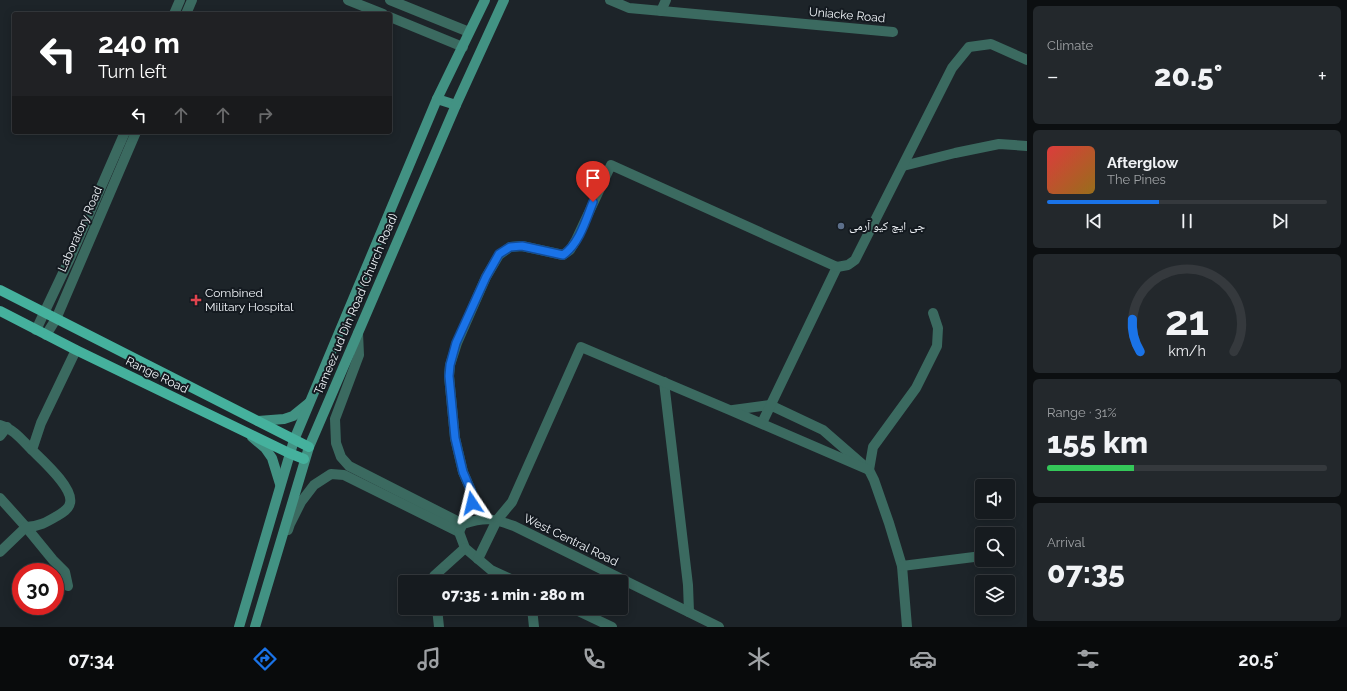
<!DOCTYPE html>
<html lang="en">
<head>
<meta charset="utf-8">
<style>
	body { margin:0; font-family:Raleway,"Noto Naskh Arabic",sans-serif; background:#23282c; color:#f1f3f6; height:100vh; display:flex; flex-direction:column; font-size:15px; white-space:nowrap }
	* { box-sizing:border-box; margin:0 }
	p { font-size:13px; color:#9ea1a4 }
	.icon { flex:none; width:22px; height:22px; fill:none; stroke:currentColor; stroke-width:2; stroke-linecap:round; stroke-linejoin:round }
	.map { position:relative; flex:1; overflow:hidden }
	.details { display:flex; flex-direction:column; gap:6px; padding:6px; background:#0c0f11; width:320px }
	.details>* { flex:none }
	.guide { position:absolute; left:12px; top:12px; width:380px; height:122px; border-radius:4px; box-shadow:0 2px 10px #0003,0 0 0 1px #35393d; background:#202124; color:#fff; overflow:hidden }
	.buttons { position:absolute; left:975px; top:479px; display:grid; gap:8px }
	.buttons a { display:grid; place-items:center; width:40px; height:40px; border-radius:4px; background:#161b1f; box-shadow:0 2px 10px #0003,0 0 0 1px #35393d; font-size:20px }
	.speed { position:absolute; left:12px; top:563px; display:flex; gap:8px; font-size:20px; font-weight:700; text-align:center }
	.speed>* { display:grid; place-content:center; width:52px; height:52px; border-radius:50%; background:#161b1f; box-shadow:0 2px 10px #0003,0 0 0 1px #35393d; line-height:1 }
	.speed .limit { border:6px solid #d22; background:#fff; color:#111 }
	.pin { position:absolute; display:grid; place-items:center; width:34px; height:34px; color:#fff; margin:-41px -17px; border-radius:50% 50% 50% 0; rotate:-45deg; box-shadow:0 0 4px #0007 }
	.pin .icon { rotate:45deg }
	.me { position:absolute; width:44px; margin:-22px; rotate:350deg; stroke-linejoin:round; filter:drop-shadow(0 0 3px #0008) }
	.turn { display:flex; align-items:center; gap:14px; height:84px; padding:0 20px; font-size:18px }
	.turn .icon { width:52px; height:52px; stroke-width:2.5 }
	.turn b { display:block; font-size:28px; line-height:34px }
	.lanes { display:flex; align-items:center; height:38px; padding:0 20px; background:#0003; justify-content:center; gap:20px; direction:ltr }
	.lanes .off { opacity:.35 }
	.big { font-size:30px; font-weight:800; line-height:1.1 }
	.details .tile { flex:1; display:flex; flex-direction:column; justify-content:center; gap:6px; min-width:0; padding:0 14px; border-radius:6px; background:#23282c }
	.details .dial { align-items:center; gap:0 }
	.dial svg { height:104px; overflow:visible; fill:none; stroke:#35393d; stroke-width:7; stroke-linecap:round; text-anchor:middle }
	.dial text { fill:#f1f3f6; stroke:none }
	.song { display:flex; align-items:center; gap:12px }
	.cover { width:48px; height:48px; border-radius:6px; background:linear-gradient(135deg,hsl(0 70% 55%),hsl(40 70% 35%)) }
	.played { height:4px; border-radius:2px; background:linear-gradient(90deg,#1a73e8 40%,#35393d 40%) }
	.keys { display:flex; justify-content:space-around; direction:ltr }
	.heat { display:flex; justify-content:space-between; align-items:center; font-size:22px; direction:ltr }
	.charge { height:6px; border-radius:3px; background:linear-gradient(90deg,#34c759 31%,#35393d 0) }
	.trip { position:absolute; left:398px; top:575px; width:230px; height:40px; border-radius:4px; background:#161b1f; box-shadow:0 2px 10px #0003,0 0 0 1px #35393d; font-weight:800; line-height:40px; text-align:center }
	.dock { display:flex; height:64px; justify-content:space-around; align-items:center; background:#090b0c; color:#9ea1a4 }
	.dock .icon { width:28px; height:28px }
	.dock .current { color:#1a73e8 }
	.dock b { font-size:18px; color:#f1f3f6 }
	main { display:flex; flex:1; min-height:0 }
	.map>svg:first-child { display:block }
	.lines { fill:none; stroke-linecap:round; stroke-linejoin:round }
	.street { stroke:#3b6a60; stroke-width:10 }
	.secondary { stroke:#429283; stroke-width:10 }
	.primary { stroke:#45b19d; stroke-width:10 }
	.route-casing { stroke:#114b97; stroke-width:10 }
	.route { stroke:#1a73e8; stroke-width:7 }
	.service-dot { fill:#5c6f8a; stroke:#141a20; stroke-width:1.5 }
	.health-dot { fill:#e0444e; stroke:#141a20; stroke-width:1.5 }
	.labels { text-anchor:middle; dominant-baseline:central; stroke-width:4; stroke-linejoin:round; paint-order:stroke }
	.street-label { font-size:12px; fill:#f0f4f8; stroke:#141a20 }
	.poi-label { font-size:12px; fill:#f0f4f8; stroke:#141a20; text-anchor:start }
</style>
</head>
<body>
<main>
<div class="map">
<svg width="1027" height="627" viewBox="0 0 1027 627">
	<rect width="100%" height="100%" fill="#1d2429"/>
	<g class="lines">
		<g class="street">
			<path d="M348,0l35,14"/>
			<path d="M390,0l79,32"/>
			<path d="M610,0l19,8 264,24"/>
			<path d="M661,11l5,-11"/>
			<path d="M174,14l6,-14"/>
			<path d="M186,14l6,-14"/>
			<path d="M390,17l73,30"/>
			<path d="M903,166l52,-13 44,-9 28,2"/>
			<path d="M36,330l35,-74 54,-124"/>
			<path d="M358,333l1,22 -24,64 1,24 5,14 8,9 114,58"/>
			<path d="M46,335l10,-16 80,-187"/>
			<path d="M664,382l24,203 1,27"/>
			<path d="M733,410l37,-5 53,25 46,40 5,10 15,43 13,43 5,61"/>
			<path d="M762,423l75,-156"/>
			<path d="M0,425c14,4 22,15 32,25"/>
			<path d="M0,436l7,-9"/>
			<path d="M869,470l4,-23 43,-59 21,-42 1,-18 -5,-15"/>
			<path d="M0,498l26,29 27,33 12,12 3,14"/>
			<path d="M463,524c23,-7 29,-6 51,2l205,101"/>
			<path d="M288,530l2,-6 11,-22 13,-17 17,-11 13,1 115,57"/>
			<path d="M459,532l13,-29v-10l-9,-21 -8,-34 -6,-62 1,-11 7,-22 29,-66 13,-22 11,-8 12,-1 41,9 7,-5 6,-10 35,-75 226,102 11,-2 7,-5 97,-192 17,-21 22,-3 36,16"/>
			<path d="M459,532l6,16 26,22 26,12"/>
			<path d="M0,552l26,-25c12,0 21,-5 31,-11 5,-3 12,-7 13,-13 4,-15 -28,-43 -38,-53l9,-27 35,-73"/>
			<path d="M478,559l19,-39 15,-18 69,-155 151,64 137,59"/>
			<path d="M902,566l80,-10"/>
			<path d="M435,582l-1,-6 31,-28"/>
			<path d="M437,608l2,19"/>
			<path d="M532,608l2,19"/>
			<path d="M572,608l40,19"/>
		</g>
		<g class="secondary">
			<path d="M437,99l19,6"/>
			<path d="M258,421l26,-2 9,-3 16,-13"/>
			<path d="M252,437l13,11 7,10 8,26"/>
			<path d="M239,627l55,-187 143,-341 48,-99"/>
			<path d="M255,627l54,-180 147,-342 48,-105"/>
		</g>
		<g class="primary">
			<path d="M0,290l309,157"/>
			<path d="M0,311l76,39 213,103 15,6"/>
		</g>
	</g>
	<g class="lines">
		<g class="route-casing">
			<path id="route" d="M472,503v-10l-9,-21 -8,-34 -6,-62 1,-11 6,-22 30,-66 13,-23 11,-7 12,-1 41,9c16,-11 23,-35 30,-53"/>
		</g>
		<use href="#route" class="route"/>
	</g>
	<circle class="service-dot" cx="841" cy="226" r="4"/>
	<path class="health-dot" d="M194 294h4v4h4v4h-4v4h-4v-4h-4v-4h4z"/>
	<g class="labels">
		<g class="street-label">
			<text transform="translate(847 15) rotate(5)">Uniacke Road</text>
			<text transform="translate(80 229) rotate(-66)">Laboratory Road</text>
			<text transform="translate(356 304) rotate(-67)">Tameez ud Din Road (Church Road)</text>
			<text transform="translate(157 375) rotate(26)">Range Road</text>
			<text transform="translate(571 540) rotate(26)">West Central Road</text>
		</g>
		<g class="poi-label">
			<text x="849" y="226">جی ایچ کیو آرمی</text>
			<text x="205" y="293">Combined<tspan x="205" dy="14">Military Hospital</tspan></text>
		</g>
	</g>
</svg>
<div class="buttons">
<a><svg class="icon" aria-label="sound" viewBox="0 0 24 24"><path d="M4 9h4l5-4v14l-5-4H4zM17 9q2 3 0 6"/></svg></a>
<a><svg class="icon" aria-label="search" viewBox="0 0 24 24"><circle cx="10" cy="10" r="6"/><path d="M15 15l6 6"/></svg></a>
<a><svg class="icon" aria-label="layers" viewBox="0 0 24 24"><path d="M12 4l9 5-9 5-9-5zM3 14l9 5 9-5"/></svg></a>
</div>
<div class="speed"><div class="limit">30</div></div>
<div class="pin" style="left:593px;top:202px;background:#d93025"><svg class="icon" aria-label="arrive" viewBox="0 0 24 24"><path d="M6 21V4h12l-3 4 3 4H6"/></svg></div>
<svg class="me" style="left:472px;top:503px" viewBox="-20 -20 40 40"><path d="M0-17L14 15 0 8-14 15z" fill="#1a73e8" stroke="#fff" stroke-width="4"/></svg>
<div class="trip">07:35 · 1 min · 280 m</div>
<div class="guide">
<div class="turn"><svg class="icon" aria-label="left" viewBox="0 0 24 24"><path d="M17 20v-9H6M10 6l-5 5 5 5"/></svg><div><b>240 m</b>Turn left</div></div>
<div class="lanes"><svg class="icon" aria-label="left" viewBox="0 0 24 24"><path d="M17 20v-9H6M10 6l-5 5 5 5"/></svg><svg class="icon off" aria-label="ahead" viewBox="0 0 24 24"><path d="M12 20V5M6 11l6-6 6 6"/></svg><svg class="icon off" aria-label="ahead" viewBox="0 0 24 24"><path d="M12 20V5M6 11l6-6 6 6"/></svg><svg class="icon off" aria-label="right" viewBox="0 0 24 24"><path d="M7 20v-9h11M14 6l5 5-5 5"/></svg></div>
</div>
</div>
<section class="details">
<div class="tile"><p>Climate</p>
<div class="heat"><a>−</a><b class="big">20.5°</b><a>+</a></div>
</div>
<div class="tile">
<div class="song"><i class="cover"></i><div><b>Afterglow</b><p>The Pines</p></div></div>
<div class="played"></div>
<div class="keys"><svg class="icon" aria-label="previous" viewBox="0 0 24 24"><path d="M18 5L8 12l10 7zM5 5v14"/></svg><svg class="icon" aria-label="pause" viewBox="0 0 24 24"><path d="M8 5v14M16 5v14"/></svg><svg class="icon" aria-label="next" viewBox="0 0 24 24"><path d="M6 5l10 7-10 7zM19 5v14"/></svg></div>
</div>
<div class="tile dial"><svg viewBox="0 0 100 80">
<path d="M14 69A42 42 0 1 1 86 69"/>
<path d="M14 69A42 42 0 0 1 8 44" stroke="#1a73e8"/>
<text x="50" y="56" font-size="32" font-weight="700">21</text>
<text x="50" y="72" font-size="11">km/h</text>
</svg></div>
<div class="tile"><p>Range · 31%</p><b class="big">155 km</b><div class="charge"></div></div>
<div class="tile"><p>Arrival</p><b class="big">07:35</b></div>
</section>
</main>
<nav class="dock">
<b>07:34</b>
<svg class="icon current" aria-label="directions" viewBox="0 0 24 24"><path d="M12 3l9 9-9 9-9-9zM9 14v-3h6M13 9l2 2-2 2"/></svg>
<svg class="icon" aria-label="music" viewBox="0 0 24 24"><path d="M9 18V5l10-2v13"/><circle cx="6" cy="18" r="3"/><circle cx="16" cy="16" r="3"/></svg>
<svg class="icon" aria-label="phone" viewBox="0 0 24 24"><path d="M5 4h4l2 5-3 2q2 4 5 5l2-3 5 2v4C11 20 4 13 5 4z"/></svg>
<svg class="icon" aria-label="climate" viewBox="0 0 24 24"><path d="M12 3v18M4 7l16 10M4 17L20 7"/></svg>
<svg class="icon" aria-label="car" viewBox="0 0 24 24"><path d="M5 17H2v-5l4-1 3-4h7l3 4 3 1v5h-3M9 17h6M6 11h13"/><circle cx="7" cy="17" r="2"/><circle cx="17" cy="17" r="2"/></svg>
<svg class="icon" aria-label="filters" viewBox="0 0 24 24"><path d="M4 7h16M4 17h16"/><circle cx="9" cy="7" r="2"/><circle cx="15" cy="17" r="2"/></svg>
<b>20.5°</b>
</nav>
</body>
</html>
